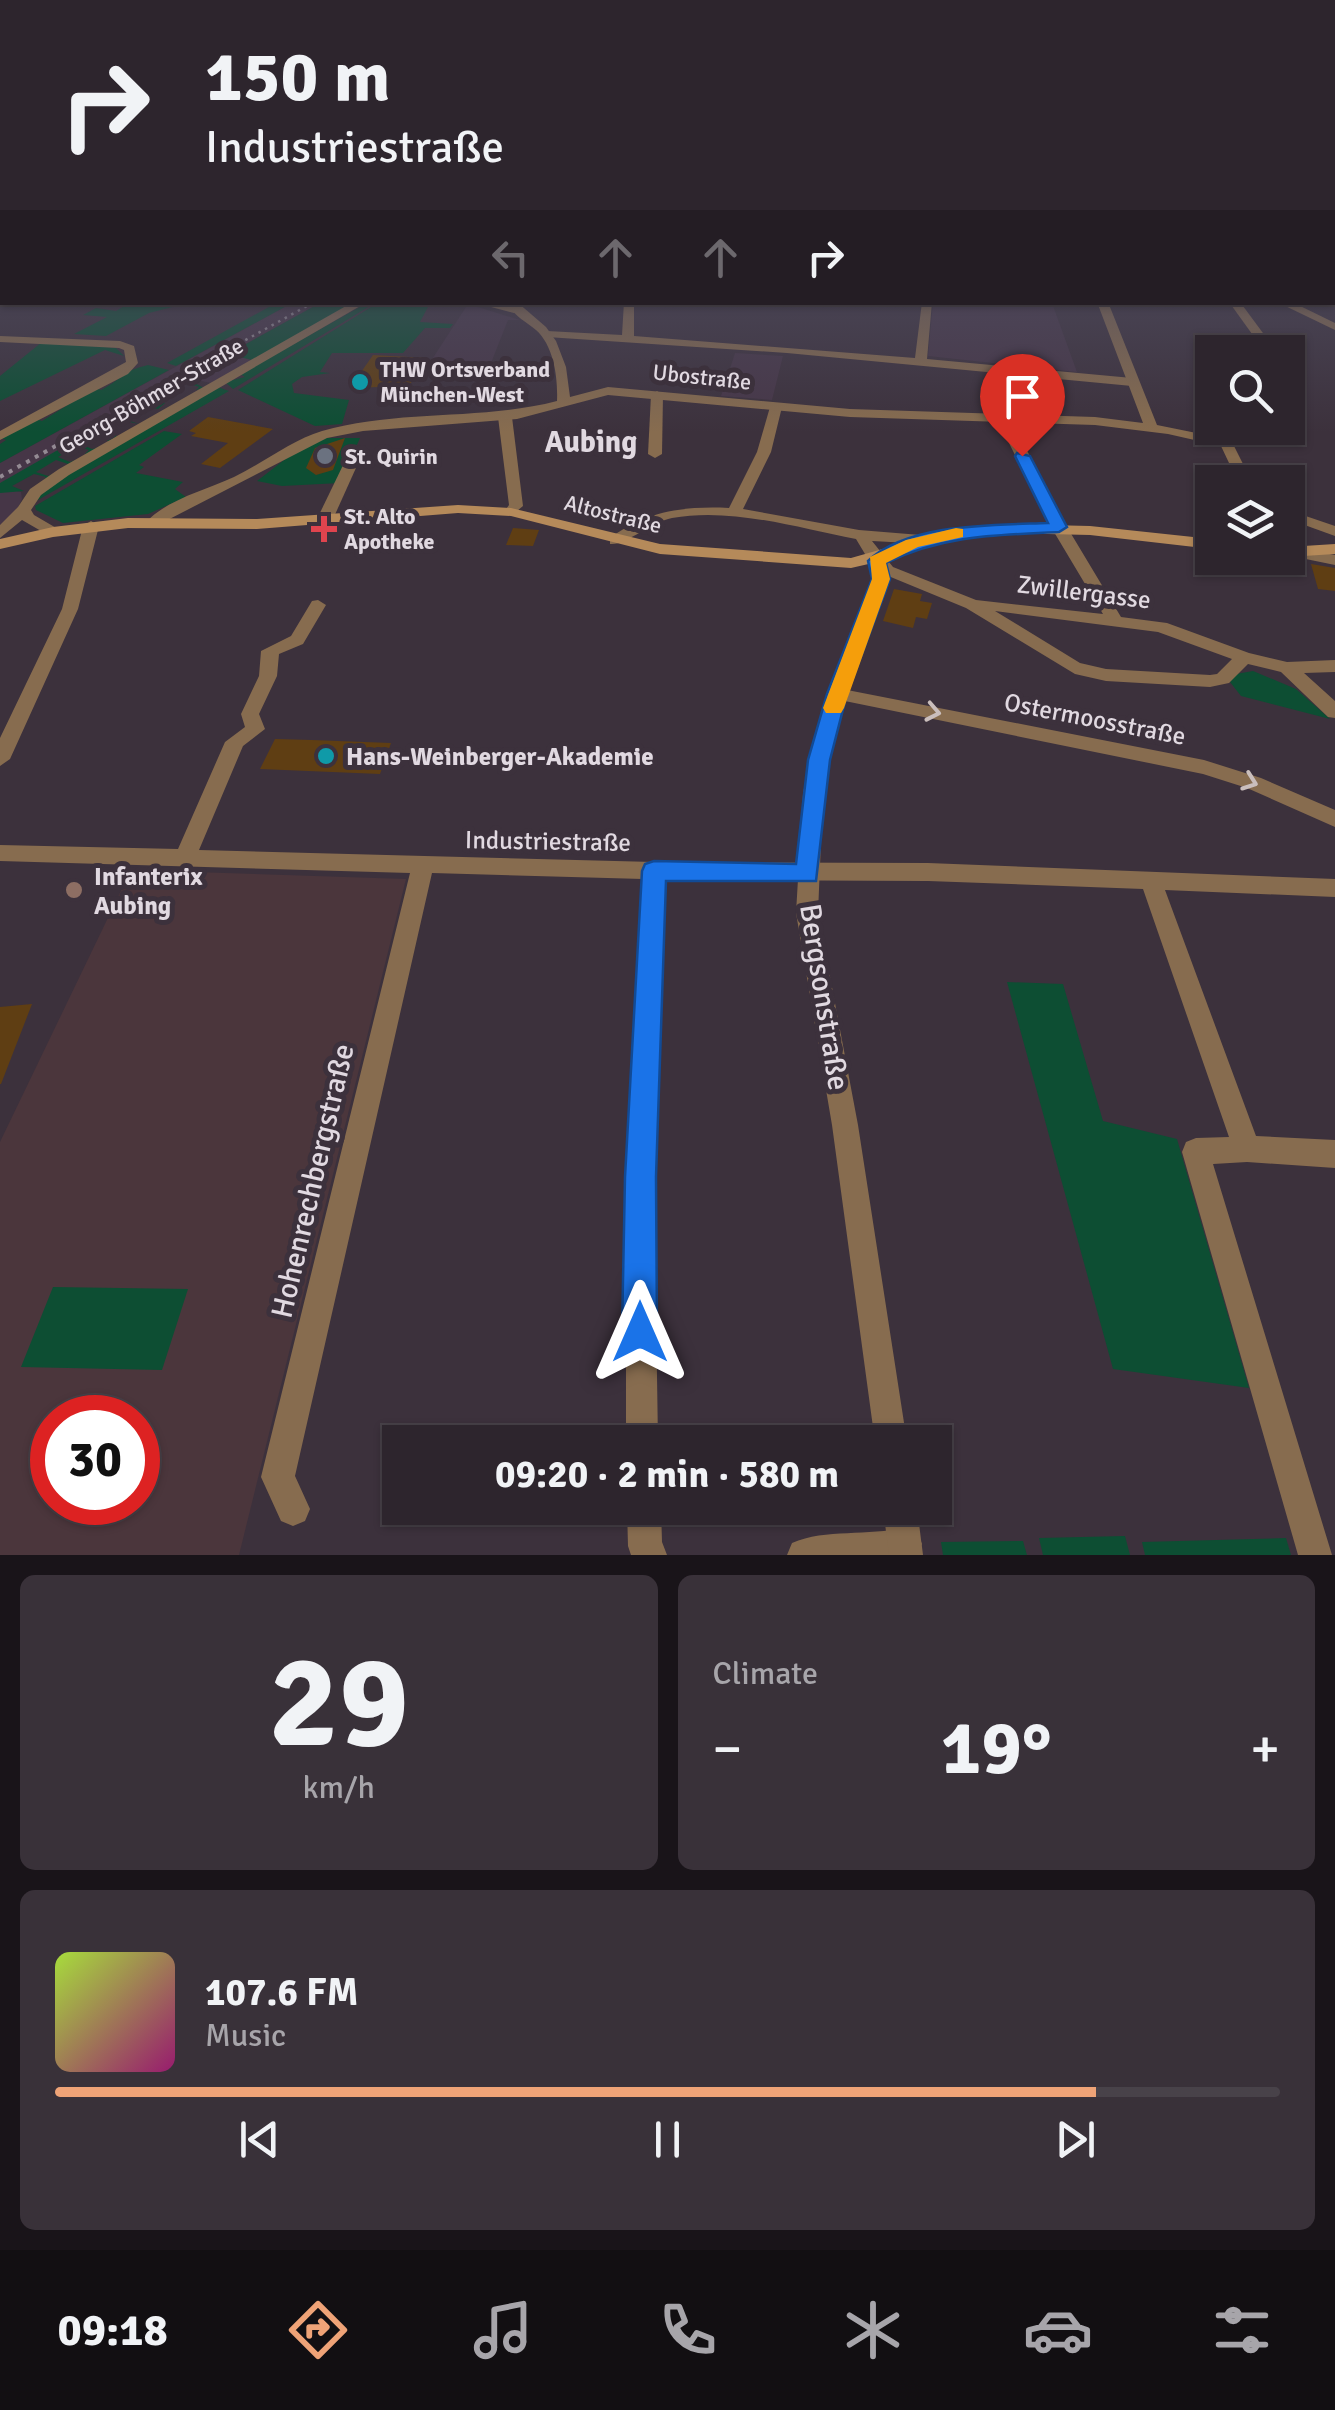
<!DOCTYPE html>
<html lang="en">
<head>
<meta charset="utf-8">
<style>
	body { margin:0; font-family:Signika,sans-serif; background:#393139; color:#f1f3f6; height:100vh; display:flex; flex-direction:column; font-size:38px; white-space:nowrap }
	* { box-sizing:border-box; margin:0 }
	p { font-size:32px; color:#a7a5aa }
	.icon { flex:none; width:55px; height:55px; fill:none; stroke:currentColor; stroke-width:2; stroke-linecap:round; stroke-linejoin:round }
	.map { position:relative; height:1555px; overflow:hidden }
	.drawer { display:flex; flex-direction:column; gap:20px; padding:20px; background:#191419; flex:1 }
	.drawer>* { flex:none }
	.banner { position:absolute; left:0px; top:0px; width:1335px; height:305px; box-shadow:0 2px 8px #0004,0 0 0 2px #484249; background:#2d252d; color:#f1f3f6; overflow:hidden }
	.fabs { position:absolute; left:1195px; top:335px; display:grid; gap:20px }
	.fabs a { display:grid; place-items:center; width:110px; height:110px; border-radius:0px; background:#2d252d; box-shadow:0 2px 8px #0004,0 0 0 2px #484249; font-size:50px }
	.speed { position:absolute; left:30px; top:1395px; display:flex; gap:20px; font-size:50px; font-weight:700; text-align:center }
	.speed>* { display:grid; place-content:center; width:130px; height:130px; border-radius:50%; background:#2d252d; box-shadow:0 2px 8px #0004,0 0 0 2px #484249; line-height:1 }
	.speed .limit { border:15px solid #d22; background:#fff; color:#111 }
	.pin { position:absolute; display:grid; place-items:center; width:85px; height:85px; color:#fff; margin:-102px -42px; border-radius:50% 50% 50% 0; rotate:-45deg; box-shadow:0 0 10px #0007 }
	.pin .icon { rotate:45deg }
	.me { position:absolute; width:110px; margin:-55px; rotate:0deg; stroke-linejoin:round; filter:drop-shadow(0 0 8px #0008) }
	.turn { display:flex; align-items:center; gap:35px; height:210px; padding:0 40px; font-size:45px }
	.turn .icon { width:130px; height:130px; stroke-width:2.5 }
	.turn b { display:block; font-size:70px; line-height:85px }
	.lanes { display:flex; align-items:center; height:95px; padding:0 40px; background:#0003; justify-content:center; gap:50px; direction:ltr }
	.lanes .off { opacity:.35 }
	.big { font-size:75px; font-weight:700; line-height:1.1 }
	.drawer .card { flex:1; display:flex; flex-direction:column; justify-content:center; gap:15px; min-width:0; padding:0 35px; border-radius:15px; background:#393139 }
	.drawer .dial { align-items:center; gap:0 }
	.dial b { font-size:130px; line-height:1 }
	.song { display:flex; align-items:center; gap:30px }
	.cover { width:120px; height:120px; border-radius:15px; background:linear-gradient(135deg,hsl(80 70% 55%),hsl(320 70% 35%)) }
	.played { height:10px; border-radius:5px; background:linear-gradient(90deg,#efa377 85%,#484249 85%) }
	.keys { display:flex; justify-content:space-around; direction:ltr }
	.heat { display:flex; justify-content:space-between; align-items:center; font-size:55px; direction:ltr }
	.drawer .tiles { flex:1; display:grid; gap:20px; grid-template-columns:1fr 1fr }
	.card:last-child { grid-column:span 2 }
	.trip { position:absolute; left:382px; top:1425px; width:570px; height:100px; border-radius:0px; background:#2d252d; box-shadow:0 2px 8px #0004,0 0 0 2px #484249; font-weight:700; line-height:100px; text-align:center }
	.menu { display:flex; height:160px; justify-content:space-around; align-items:center; background:#120f12; color:#a7a5aa }
	.menu .icon { width:70px; height:70px }
	.menu .current { color:#efa377 }
	.menu b { font-size:45px; color:#f1f3f6 }
	.map>svg:first-child { display:block }
	.built { fill:#463647 }
	.industrial { fill:#4b363c; fill-rule:evenodd }
	.green { fill:#0d4e33 }
	.building { fill:#5f3e13 }
	.lines { fill:none; stroke-linecap:round; stroke-linejoin:round }
	.minor { fill:#876c4f; fill-rule:evenodd }
	.tertiary { fill:#876c4f; fill-rule:evenodd }
	.secondary { fill:#b58a5a; fill-rule:evenodd }
	.rail-far1 { stroke:#938a93; stroke-width:2.5; stroke-dasharray:2.5 5; stroke-linecap:butt }
	.rail { stroke:#938a93; stroke-width:4; stroke-dasharray:4 6; stroke-linecap:butt }
	.oneway { stroke:#cabebc }
	.route { fill:#1a73e8; stroke:#114b97; stroke-width:2.5 }
	.slow { fill:#f59e0b }
	.culture-dot { fill:#0f9aa8; stroke:#3c313c; stroke-width:4 }
	.worship-dot { fill:#6b7280; stroke:#3c313c; stroke-width:4 }
	.health-dot { fill:#e0444e; stroke:#3c313c; stroke-width:4 }
	.education-dot { fill:#8d6e63; stroke:#3c313c; stroke-width:4 }
	.labels { text-anchor:middle; dominant-baseline:central; stroke-width:10; stroke-linejoin:round; paint-order:stroke }
	.far-poi-label { font-size:22px; font-weight:bold; fill:#e1d9e1; stroke:#3c313c; text-anchor:start }
	.far-street-label { font-size:22px; fill:#e1d9e1; stroke:#3c313c }
	.street-label { font-size:25px; fill:#e1d9e1; stroke:#3c313c }
	.poi-label { font-size:25px; font-weight:bold; fill:#e1d9e1; stroke:#3c313c; text-anchor:start }
	.far-district-label { font-size:30px; font-weight:bold; fill:#e1d9e1; stroke:#3c313c }
	.near-street-label { font-size:30px; fill:#e1d9e1; stroke:#3c313c }
</style>
</head>
<body>
<div class="map">
<svg width="1335" height="1555" viewBox="0 0 1335 1555">
	<rect width="100%" height="100%" fill="#3c313c"/>
	<g class="built">
		<path d="M292,303h28l-91,50 23,7 -41,23 -24,-5 -184,110 18,4 1,7 -5,11 -17,15v-62z"/>
		<path d="M933,303h119l25,69 -149,-16z"/>
		<path d="M468,304l52,16h-12l-17,43 29,2 -2,15 -20,1v-9l-12,1 1,-9 -60,3z"/>
		<path d="M735,353l48,3 -11,44 -51,-4z"/>
	</g>
	<path class="industrial" d="M131,870l275,9 -167,676h-239v-413zM52,1418h86v84h-86z"/>
	<g class="green">
		<path d="M278,302l14,1 -116,63 -9,-3z"/>
		<path d="M379,302l22,5 28,-2 -9,17 33,2 -3,4h-25l-22,25h-71l-12,19 10,1 -28,4 -10,7 2,9 55,7 -7,24 -27,2 -77,-36z"/>
		<path d="M129,303h59l-39,10 -43,23 -32,-2 33,-17 -24,-2 13,-7 20,3z"/>
		<path d="M320,303h36l-104,57 -24,-6z"/>
		<path d="M367,303h8l-142,86 -8,-7 20,-5 -5,-3z"/>
		<path d="M42,342l74,6 8,8 -19,-6 -105,51v-25z"/>
		<path d="M148,365l21,5 -169,93v-19l6,-4 -5,-2 35,-19 6,2 53,-33 6,2c24,-13 21,-19 47,-25z"/>
		<path d="M191,374l11,3 -9,5 11,6 -8,2 3,-3 -12,-4 -30,17 8,3 -7,6 -13,-3 -21,13 15,5 -18,-4 -18,11 14,5 -7,5h-3l4,-4 -11,-3 -19,10 11,5 9,-2 -13,7h-3l4,-4 -12,-4 -19,11 12,5 8,-3 -10,5 -12,-4 -20,12 12,4 7,-3 -12,8 3,-4 -12,-3 -22,12 12,5 -24,2v-10z"/>
		<path d="M218,387l11,4 -198,113 6,-9 24,-18z"/>
		<path d="M164,431l18,3 -43,31 5,2 -8,6 47,9 -8,7 11,8 -38,17 -85,9 -27,-13 -1,-4z"/>
		<path d="M324,438h36l-20,45 -58,3 -25,-5 31,-24z"/>
		<path d="M1253,671l43,18 34,30 -89,-23 -11,-14 6,-8z"/>
		<path d="M1007,982l56,2 40,137 74,18 72,249 -136,-19z"/>
		<path d="M53,1287l135,2 -26,81 -141,-3z"/>
		<path d="M1125,1536l5,19h-87l-4,-17z"/>
		<path d="M1286,1538l5,17h-146l-3,-13z"/>
		<path d="M1023,1541l4,14h-84l-2,-13z"/>
	</g>
	<g class="building">
		<path d="M373,355l54,3 -18,28 -59,2z"/>
		<path d="M208,417l65,12 -53,39 -19,-4 27,-21 -37,-7 5,-3 -7,-2z"/>
		<path d="M345,438l-12,32 -17,5 -10,-7 9,-20z"/>
		<path d="M513,528l26,2 -6,16 -27,-1z"/>
		<path d="M1311,564l24,4v23l-17,-2z"/>
		<path d="M894,589l28,5 -2,7 12,2 -5,16 -11,-2 -3,11 -30,-7z"/>
		<path d="M275,739l37,1 79,3 -11,31 -120,-5z"/>
		<path d="M32,1004l-31,80h-1v-77z"/>
	</g>
	<g class="lines">
		<g class="minor">
			<rect x="1332" y="215" width="3" height="4"/>
			<path d="M353,302h14l-298,173 -28,20 -10,15 3,5 24,14v6h-10l-26,-15 -22,18v-13l18,-18 12,-18 29,-20z"/>
			<path d="M472,302h22l26,8 -6,3z"/>
			<path d="M624,302h10v34l281,22 7,-56h10l-5,57 205,19 6,4 -6,4 -345,-33 -240,-16 -6,-3 6,-3 75,4z"/>
			<path d="M1229,302h11l37,50h-12z"/>
			<path d="M1277,302h15l43,21v7z"/>
			<path d="M0,336l120,5 14,5 4,17 -10,11 -128,66v-9l126,-69 -2,-12 -5,-2 -119,-6z"/>
			<path d="M657,391l6,4 -1,59 -7,4 -7,-4 3,-59z"/>
			<path d="M776,403l6,4 -11,45 -28,57 116,21 74,6v6l-5,2 -56,-3 21,26 83,33 127,14 -52,-87 -54,-108 12,-3 58,111 54,90 46,6 82,30 38,9 48,-2v12l-31,1 31,28v17l-7,-1 -47,-45 -33,-8 -19,19 -19,4 -104,-6 -31,-7 -109,-66 -85,-35 -10,-9 -15,-25c-59,-11 -124,-32 -184,-21 -21,4 -47,28 -62,26v-6c37,-27 73,-32 119,-30l28,-56 13,-45zM995,611l163,21 74,27 -15,15 -7,1 -104,-6 -26,-6z"/>
			<path d="M505,413l7,4 11,89 -12,10 -7,-4 5,-7 -11,-88z"/>
			<path d="M353,455l7,4 -27,60 -3,3h-10l-3,-3 29,-60z"/>
			<path d="M91,521l8,5 -21,83 -68,150 -10,7v-28l62,-129 21,-83z"/>
			<path d="M1302,549l33,6v10l-39,-8v-6z"/>
			<path d="M318,600l8,5 -23,39 -24,10 -2,22 -18,38 6,15 -22,17 -44,104 455,12 274,1 407,16v18l-170,-7 91,246 79,4v28l-88,-6 -34,2 119,391h-34l-116,-403 4,-10 10,-4 33,-1 -86,-248 -215,-8 -263,-1 -11,297 4,265h-32v-265l17,-298 -211,-6 -137,603 15,33 -5,12 -12,5 -12,-5 -20,-44 149,-604 -410,-12v-16l178,4 47,-107 20,-15 -4,-13 18,-38 2,-25 30,-15 21,-35z"/>
			<path d="M837,688l367,72 57,18 74,32v17l-88,-39 -44,-14 -373,-76 -2,-4z"/>
			<path d="M627,1508h34l1,34 5,13h-36l-3,-9z"/>
			<path d="M905,1527l12,5 5,12 -4,11h-131l5,-12c34,-15 76,-6 113,-16z"/>
		</g>
		<g class="tertiary">
			<path d="M506,302h11l29,25 10,14 10,26 4,30 38,-10 242,22 245,8 48,6 -46,-121h11l49,123 74,15 21,42h-14l-17,-36 -53,-12 -73,-9 -245,-8 -242,-22 -91,24 -154,12 -36,7 -173,89 -8,-5c22,-23 60,-32 88,-45 29,-14 58,-37 88,-46 76,-22 158,-10 235,-30 1,-23 -3,-55 -21,-71 -11,-9 -22,-14 -30,-28z"/>
			<path d="M1288,510l47,16v10l-47,-17z"/>
			<path d="M877,556l8,5 4,18 -43,115 -17,65 -6,35 -5,119 40,212 49,317h-32l-43,-317 -36,-212 7,-119 6,-35 19,-65 45,-115 -4,-18z"/>
			<path d="M883,1508h34l6,47h-34z"/>
		</g>
		<g class="secondary">
			<path d="M458,505l53,3 149,36 191,14 102,-29 46,-5 91,2 122,13v10l-122,-14 -91,-2 -45,5 -68,22 -35,8 -191,-14 -149,-38 -53,-3 -201,16 -129,-1 -75,9 -53,12v-10l53,-12 75,-9 129,1z"/>
			<path d="M1335,544v10l-47,3v-10z"/>
		</g>
		<path class="rail-far1" d="M206,362l108,-60"/>
		<path class="rail" d="M0,477l210,-117"/>
	</g>
	<defs><path id="oneway-chevron" d="M-2-3.5L2.5 0L-2 3.5" fill="none" stroke-width="1.6" stroke-linecap="round" stroke-linejoin="round" transform="scale(2.5)"/></defs>
	<g class="oneway">
		<use href="#oneway-chevron" transform="translate(933 712) rotate(11)"/>
		<use href="#oneway-chevron" transform="translate(1250 782) rotate(20)"/>
	</g>
	<linearGradient id="sky" x2="0" y2="1"><stop stop-color="#211b21"/><stop offset="0.5" stop-color="#504e61"/><stop offset="1" stop-color="#504e61" stop-opacity="0"/></linearGradient>
	<rect width="1335" height="432" fill="url(#sky)"/>
	<path class="route" d="M1017,453l13,3 37,71 -8,5c-62,3 -117,3 -173,31l4,16 -43,115 -17,66 -14,121h-150l-10,296 1,155 -5,12 -12,5 -13,-5 -5,-12 3,-155 17,-306 3,-7 9,-3 142,3 12,-104 19,-66 45,-115 -4,-18c40,-38 127,-36 180,-38l-33,-67z"/>
	<path class="slow" d="M956,528l7,1v8l-45,10 -32,16 4,16 -46,129 -3,5h-15l-3,-5 49,-129 -2,-22 36,-17z"/>
	<g class="culture-dot">
		<circle cx="360" cy="382" r="10"/>
		<circle cx="326" cy="756" r="10"/>
	</g>
	<circle class="worship-dot" cx="325" cy="456" r="10"/>
	<path class="health-dot" d="M319 514h10v10h10v10h-10v10h-10v-10h-10v-10h10z"/>
	<circle class="education-dot" cx="74" cy="890" r="10"/>
	<g class="labels">
		<g class="far-poi-label">
			<text x="380" y="369">THW Ortsverband<tspan x="380" dy="25">München-West</tspan></text>
			<text x="345" y="456">St. Quirin</text>
			<text x="344" y="516">St. Alto<tspan x="344" dy="25">Apotheke</tspan></text>
		</g>
		<g class="far-street-label">
			<text transform="translate(702 377) rotate(6)">Ubostraße</text>
			<text transform="translate(151 396) rotate(-30)">Georg-Böhmer-Straße</text>
			<text transform="translate(613 514) rotate(14)">Altostraße</text>
		</g>
		<g class="street-label">
			<text transform="translate(1084 592) rotate(7)">Zwillergasse</text>
			<text transform="translate(1095 719) rotate(11)">Ostermoosstraße</text>
			<text transform="translate(548 841) rotate(1)">Industriestraße</text>
		</g>
		<g class="poi-label">
			<text x="346" y="756">Hans-Weinberger-Akademie</text>
			<text x="94" y="876">Infanterix<tspan x="94" dy="29">Aubing</tspan></text>
		</g>
		<g class="far-district-label">
			<text x="591" y="442">Aubing</text>
		</g>
		<g class="near-street-label">
			<text transform="translate(824 997) rotate(81)">Bergsonstraße</text>
			<text transform="translate(313 1181) rotate(-77)">Hohenrechbergstraße</text>
		</g>
	</g>
</svg>
<div class="fabs">
<a><svg class="icon" aria-label="search" viewBox="0 0 24 24"><circle cx="10" cy="10" r="6"/><path d="M15 15l6 6"/></svg></a>
<a><svg class="icon" aria-label="layers" viewBox="0 0 24 24"><path d="M12 4l9 5-9 5-9-5zM3 14l9 5 9-5"/></svg></a>
</div>
<div class="speed"><div class="limit">30</div></div>
<div class="pin" style="left:1022px;top:456px;background:#d93025"><svg class="icon" aria-label="arrive" viewBox="0 0 24 24"><path d="M6 21V4h12l-3 4 3 4H6"/></svg></div>
<svg class="me" style="left:640px;top:1332px" viewBox="-20 -20 40 40"><path d="M0-17L14 15 0 8-14 15z" fill="#1a73e8" stroke="#fff" stroke-width="4"/></svg>
<div class="trip">09:20 · 2 min · 580 m</div>
<div class="banner">
<div class="turn"><svg class="icon" aria-label="right" viewBox="0 0 24 24"><path d="M7 20v-9h11M14 6l5 5-5 5"/></svg><div><b>150 m</b>Industriestraße</div></div>
<div class="lanes"><svg class="icon off" aria-label="left" viewBox="0 0 24 24"><path d="M17 20v-9H6M10 6l-5 5 5 5"/></svg><svg class="icon off" aria-label="ahead" viewBox="0 0 24 24"><path d="M12 20V5M6 11l6-6 6 6"/></svg><svg class="icon off" aria-label="ahead" viewBox="0 0 24 24"><path d="M12 20V5M6 11l6-6 6 6"/></svg><svg class="icon" aria-label="right" viewBox="0 0 24 24"><path d="M7 20v-9h11M14 6l5 5-5 5"/></svg></div>
</div>
</div>
<section class="drawer">
<div class="tiles">
<div class="card dial"><b>29</b><p>km/h</p></div>
<div class="card"><p>Climate</p>
<div class="heat"><a>−</a><b class="big">19°</b><a>+</a></div>
</div>
<div class="card">
<div class="song"><i class="cover"></i><div><b>107.6 FM</b><p>Music</p></div></div>
<div class="played"></div>
<div class="keys"><svg class="icon" aria-label="previous" viewBox="0 0 24 24"><path d="M18 5L8 12l10 7zM5 5v14"/></svg><svg class="icon" aria-label="pause" viewBox="0 0 24 24"><path d="M8 5v14M16 5v14"/></svg><svg class="icon" aria-label="next" viewBox="0 0 24 24"><path d="M6 5l10 7-10 7zM19 5v14"/></svg></div>
</div>
</div>
</section>
<nav class="menu">
<b>09:18</b>
<svg class="icon current" aria-label="directions" viewBox="0 0 24 24"><path d="M12 3l9 9-9 9-9-9zM9 14v-3h6M13 9l2 2-2 2"/></svg>
<svg class="icon" aria-label="music" viewBox="0 0 24 24"><path d="M9 18V5l10-2v13"/><circle cx="6" cy="18" r="3"/><circle cx="16" cy="16" r="3"/></svg>
<svg class="icon" aria-label="phone" viewBox="0 0 24 24"><path d="M5 4h4l2 5-3 2q2 4 5 5l2-3 5 2v4C11 20 4 13 5 4z"/></svg>
<svg class="icon" aria-label="climate" viewBox="0 0 24 24"><path d="M12 3v18M4 7l16 10M4 17L20 7"/></svg>
<svg class="icon" aria-label="car" viewBox="0 0 24 24"><path d="M5 17H2v-5l4-1 3-4h7l3 4 3 1v5h-3M9 17h6M6 11h13"/><circle cx="7" cy="17" r="2"/><circle cx="17" cy="17" r="2"/></svg>
<svg class="icon" aria-label="filters" viewBox="0 0 24 24"><path d="M4 7h16M4 17h16"/><circle cx="9" cy="7" r="2"/><circle cx="15" cy="17" r="2"/></svg>
</nav>
</body>
</html>
